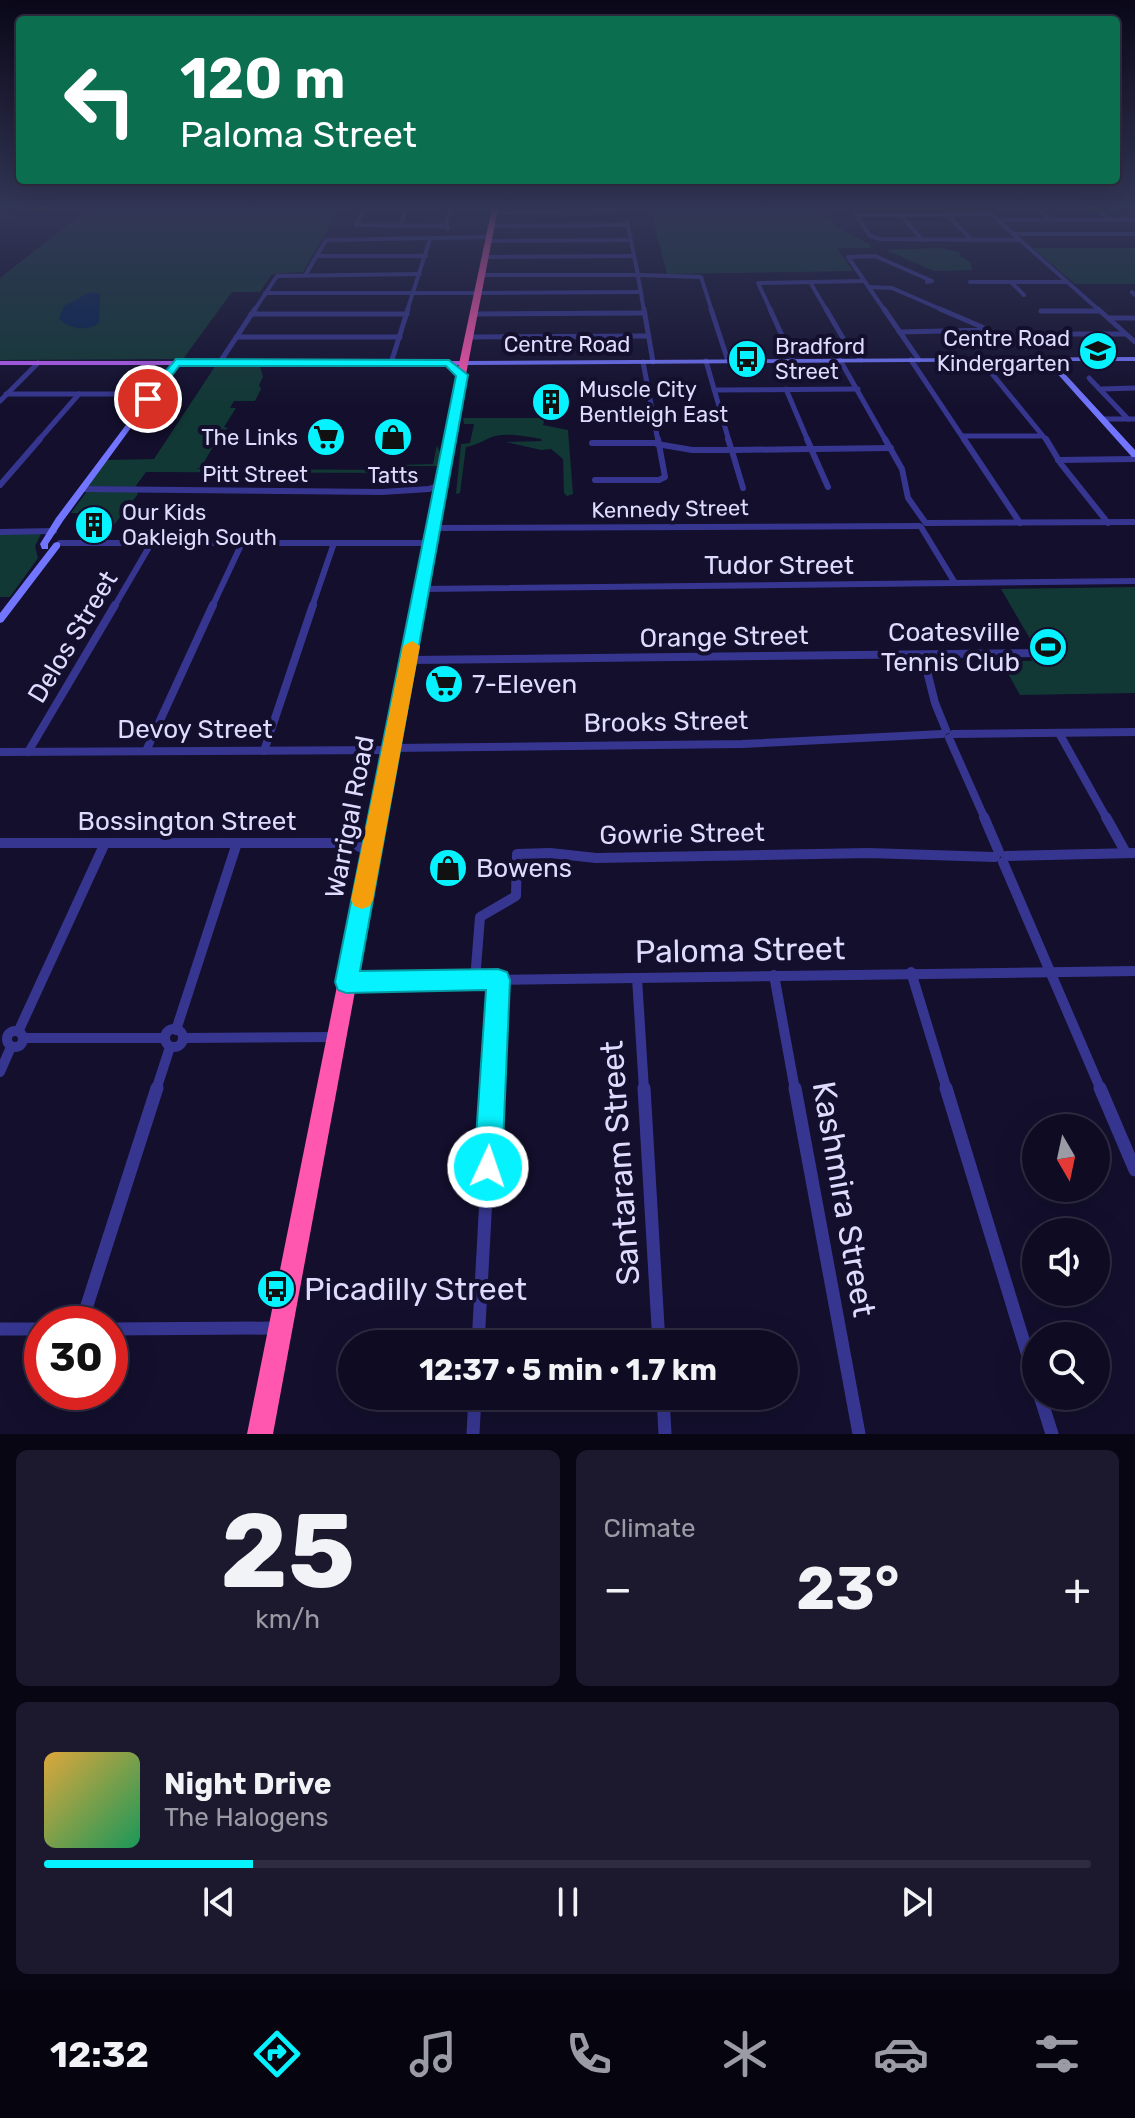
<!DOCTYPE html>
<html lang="en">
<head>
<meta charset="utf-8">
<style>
	body { margin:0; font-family:Rubik,sans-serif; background:#1c192f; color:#f1f3f6; height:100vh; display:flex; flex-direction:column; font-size:30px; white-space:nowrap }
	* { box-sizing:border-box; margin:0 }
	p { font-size:26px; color:#9b9ba5 }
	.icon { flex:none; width:44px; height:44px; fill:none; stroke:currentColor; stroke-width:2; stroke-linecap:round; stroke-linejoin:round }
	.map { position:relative; height:1434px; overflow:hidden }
	.panel { display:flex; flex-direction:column; gap:16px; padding:16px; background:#080613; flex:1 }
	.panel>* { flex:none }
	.top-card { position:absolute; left:16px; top:16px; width:1104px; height:168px; border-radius:8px; box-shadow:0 8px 32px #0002,0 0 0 2px #2e2b40; background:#0b6e4f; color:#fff; overflow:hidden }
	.needle { width:52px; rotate:171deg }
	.fabs { position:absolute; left:1022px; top:1114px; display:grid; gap:16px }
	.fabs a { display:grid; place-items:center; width:88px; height:88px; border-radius:50%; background:#0e0b22; box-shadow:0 8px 32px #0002,0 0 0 2px #2e2b40; font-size:40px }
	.speed { position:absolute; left:24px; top:1306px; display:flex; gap:16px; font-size:40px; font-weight:700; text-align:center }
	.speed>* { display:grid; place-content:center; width:104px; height:104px; border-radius:50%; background:#0e0b22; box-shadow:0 8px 32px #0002,0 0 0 2px #2e2b40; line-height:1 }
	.speed .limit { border:12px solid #d22; background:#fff; color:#111 }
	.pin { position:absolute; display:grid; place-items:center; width:68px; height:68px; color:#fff; margin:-34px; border:4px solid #fff; border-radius:50%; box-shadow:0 2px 8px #0007 }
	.me { position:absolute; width:88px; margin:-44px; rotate:3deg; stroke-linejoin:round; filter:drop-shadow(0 0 6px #0008) }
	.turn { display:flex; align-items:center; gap:28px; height:168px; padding:0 32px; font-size:36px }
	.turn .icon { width:104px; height:104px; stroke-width:2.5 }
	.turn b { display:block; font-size:56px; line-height:68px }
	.big { font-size:60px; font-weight:700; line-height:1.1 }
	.panel .card { flex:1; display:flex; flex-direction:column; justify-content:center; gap:12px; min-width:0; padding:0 28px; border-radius:12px; background:#1c192f }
	.panel .dial { align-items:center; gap:0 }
	.dial b { font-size:104px; line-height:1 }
	.song { display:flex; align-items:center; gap:24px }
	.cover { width:96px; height:96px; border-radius:12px; background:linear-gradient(135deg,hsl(40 70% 55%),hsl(150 70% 35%)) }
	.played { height:8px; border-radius:4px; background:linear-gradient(90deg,#07f2ff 20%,#2e2b40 20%) }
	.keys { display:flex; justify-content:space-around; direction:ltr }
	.heat { display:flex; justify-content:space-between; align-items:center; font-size:44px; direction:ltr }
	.panel .tiles { flex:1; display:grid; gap:16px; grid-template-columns:1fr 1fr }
	.card:last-child { grid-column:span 2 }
	.trip { position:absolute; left:338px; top:1330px; width:460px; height:80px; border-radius:40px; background:#0e0b22; box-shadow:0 8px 32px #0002,0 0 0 2px #2e2b40; font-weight:700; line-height:80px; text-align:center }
	.tabs { display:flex; height:128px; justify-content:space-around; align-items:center; background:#06040e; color:#9b9ba5 }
	.tabs .icon { width:56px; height:56px }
	.tabs .active { color:#07f2ff }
	.tabs b { font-size:36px; color:#f1f3f6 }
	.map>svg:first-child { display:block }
	.green { fill:#113835 }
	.water { fill:#062450 }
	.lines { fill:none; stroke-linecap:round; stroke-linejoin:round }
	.street-far5 { stroke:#363691; stroke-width:4 }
	.street-far4 { stroke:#363691; stroke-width:5 }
	.street-far3 { stroke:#363691; stroke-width:6 }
	.street-far2 { stroke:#363691; stroke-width:8 }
	.street-far1 { stroke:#363691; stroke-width:10 }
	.street { stroke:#363691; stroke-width:13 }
	.secondary { fill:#7275ff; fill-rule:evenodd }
	.primary { fill:#bd62ff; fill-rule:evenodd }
	.highway { fill:#ff56af; fill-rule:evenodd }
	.route { fill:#07f2ff; stroke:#059da6; stroke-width:2 }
	.slow { fill:#f59e0b }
	.labels { text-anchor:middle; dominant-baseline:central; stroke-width:8; stroke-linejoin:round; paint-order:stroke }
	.far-poi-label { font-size:22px; fill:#dedbff; stroke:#130f2d; text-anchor:start }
	.far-street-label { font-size:22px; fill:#dedbff; stroke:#130f2d }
	.street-label { font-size:26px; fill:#dedbff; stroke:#130f2d }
	.poi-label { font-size:26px; fill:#dedbff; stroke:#130f2d; text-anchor:start }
	.near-street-label { font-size:32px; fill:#dedbff; stroke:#130f2d }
	.near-poi-label { font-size:32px; fill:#dedbff; stroke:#130f2d; text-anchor:start }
</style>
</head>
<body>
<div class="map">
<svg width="1135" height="1434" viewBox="0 0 1135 1434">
	<rect width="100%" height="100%" fill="#130f2d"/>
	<g class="green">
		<path d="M89,208h251l-37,64 -31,2 -12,18h-28l-49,67 -183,1v-82z"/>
		<path d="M650,208h174l14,20 33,17 -1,3h-33l16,23 -186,3z"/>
		<path d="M939,248l21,4v4l11,7 1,7 -38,1 -48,-21z"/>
		<path d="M1033,248h102v36h-60z"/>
		<path d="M216,365l44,1 3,11 -4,8 2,4 -6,12h-21l-4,7h6l-12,19 4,1 -6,4 -21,35 -4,2 205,1 -3,-5 34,-1 4,-19 3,8 -3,13h-31l-2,7 -258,-1 -11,15 -48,-1 19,-26 48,-1z"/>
		<path d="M463,418h82l-2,7 25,5 5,64 -6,2 -3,-3 -1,-34 -12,-10 -10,1 -35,-8 36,-1 -1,-2c-15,-3 -36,-7 -49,-2 -10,4 -15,8 -26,10l-6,46 -4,1 5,-50 9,-1 4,-19h-10z"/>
		<path d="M87,491l50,1 1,2 -28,36h-9l1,-6h10l2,-4 -19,-1 -7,4 6,-9 -23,-1z"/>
		<path d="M0,533l41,1 -6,12 3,12 -28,39h-10z"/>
		<path d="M1135,587v106l-115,2 -19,-34h31l-2,-5h10l-39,-67z"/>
	</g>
	<path class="water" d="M90,292l10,2 -1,29c-12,9 -28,6 -40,-4l5,-13z"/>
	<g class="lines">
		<g class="street-far5">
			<path d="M364,208l-8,17 90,1"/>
			<path d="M984,208l116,103"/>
			<path d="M1037,208l15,12"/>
			<path d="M1093,208l16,11"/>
			<path d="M493,212l132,-1"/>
			<path d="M900,214l22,26"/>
			<path d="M946,214l25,25"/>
			<path d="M856,215l14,21 10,3 140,1"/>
			<path d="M856,215l134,-1"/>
			<path d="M998,220h137"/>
			<path d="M627,221l11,54"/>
			<path d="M400,226l7,-18"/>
			<path d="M491,226l137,-1"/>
			<path d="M448,229l-2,-6 4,-15"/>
			<path d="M1013,234h122"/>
			<path d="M489,241l141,-1"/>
			<path d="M317,256h109"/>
			<path d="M486,257l147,-1"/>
			<path d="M306,274l20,-34 163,-3"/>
			<path d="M482,275h154"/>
			<path d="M640,275l61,2 11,34"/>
			<path d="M638,276l6,35"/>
			<path d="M810,282l17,29"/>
			<path d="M970,282h96"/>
			<path d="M1011,282l13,13"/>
			<path d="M868,287l24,1 53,23"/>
			<path d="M1132,292l3,3"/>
			<path d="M265,293h214"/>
			<path d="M479,293l162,-1"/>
			<path d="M254,311l23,-35 143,-2"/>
			<path d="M407,311l23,-72"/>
			<path d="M771,311l-13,-28 106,-2"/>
			<path d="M885,311l-37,-54 27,-1 57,25 -5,1"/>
		</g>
		<g class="street-far4">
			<path d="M644,309l9,53"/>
			<path d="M711,309l17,52"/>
			<path d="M770,309l23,51"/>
			<path d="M826,309l18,31 17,20"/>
			<path d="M884,309l35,51"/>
			<path d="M1098,309l37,33"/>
			<path d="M1041,311h58"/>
			<path d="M251,314h156"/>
			<path d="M475,314l169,-1"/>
			<path d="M1108,318h27"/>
			<path d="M899,332l90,-2 -49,-21"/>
			<path d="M1067,334h58"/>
			<path d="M236,337h164"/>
			<path d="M470,337l179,-1"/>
			<path d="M980,359l67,82"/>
			<path d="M840,360l46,81"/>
			<path d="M911,360l54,81"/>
			<path d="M706,361l23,80"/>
			<path d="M220,362l35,-53"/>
			<path d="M643,362l15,79"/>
			<path d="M391,363l17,-54"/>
			<path d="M1089,378l39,41"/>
			<path d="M588,389h60"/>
			<path d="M786,389l22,52"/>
			<path d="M1102,389l33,-1"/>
			<path d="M714,390l144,-1"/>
			<path d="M6,394h146"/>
			<path d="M0,401l38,-38"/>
			<path d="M590,415l61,-1"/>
			<path d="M1102,419h33"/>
			<path d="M962,436h78"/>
			<path d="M38,441l41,-47"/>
		</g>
		<g class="street-far3">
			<path d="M728,439l3,9"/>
			<path d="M807,439l4,9"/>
			<path d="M885,439l17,30 6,29 17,24"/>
			<path d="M964,439l56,84"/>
			<path d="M1046,439l15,25 47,59"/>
			<path d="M592,443h65"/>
			<path d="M657,444l35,6h36"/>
			<path d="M815,449l76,-1"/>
			<path d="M735,450l73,-1"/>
			<path d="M732,451l11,37"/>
			<path d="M812,451l16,36"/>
			<path d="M1058,460l77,-1"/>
			<path d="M595,480h64l6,-3 -7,-38"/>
			<path d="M0,485l40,-46"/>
			<path d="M82,489l300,3 47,-3 14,-5"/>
			<path d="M926,523l209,-1"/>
			<path d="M921,527l34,56"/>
			<path d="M435,528l484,-2"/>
			<path d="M0,532l54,-1"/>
			<path d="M60,543h372"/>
			<path d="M423,589l712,-8"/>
			<path d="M114,607l38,-65"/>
			<path d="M212,607l30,-64"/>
			<path d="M312,607l22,-64"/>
		</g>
		<g class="street-far2">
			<path d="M923,655l12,48 11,27"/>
			<path d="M409,660l630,-7"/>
			<path d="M1059,733l48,86"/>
			<path d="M953,734l182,-2"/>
			<path d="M949,738l36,81"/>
			<path d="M392,748l350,-4 200,-10"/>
			<path d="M146,751l67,-146"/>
			<path d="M264,751l49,-146"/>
			<path d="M0,752l391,-2"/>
			<path d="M28,752l87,-147"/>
		</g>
		<g class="street-far1">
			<path d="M984,817l15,35"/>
			<path d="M1106,817l20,36"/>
			<path d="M0,843h351l20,9"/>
			<path d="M1006,856l129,-3"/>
			<path d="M1003,862l98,228"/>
			<path d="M911,972l36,118"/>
			<path d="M774,975l21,115"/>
			<path d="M637,978l7,112"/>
			<path d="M475,980l5,-63 36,-21 1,-42 33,-1 46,5 272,-5 127,4"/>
			<path d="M347,982l788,-11"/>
			<circle cx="174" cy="1038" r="9"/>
			<path d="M19,1030l86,-187"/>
			<path d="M176,1030l61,-187"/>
			<circle cx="15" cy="1039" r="8"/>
			<path d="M24,1038h140"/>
			<path d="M183,1038l152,-1"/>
			<path d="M0,1072l11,-25"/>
			<path d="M156,1090l14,-43"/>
			<path d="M492,1090l6,-110"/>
		</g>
		<g class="street">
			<path d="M644,1088l15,256"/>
			<path d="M795,1088l64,346"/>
			<path d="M946,1088l90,294"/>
			<path d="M1100,1088l35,82"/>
			<path d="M81,1324l76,-236"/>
			<path d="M0,1329h42"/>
			<path d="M110,1329l166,-1"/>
			<path d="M478,1344l14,-256"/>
			<path d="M663,1396l2,38"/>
			<path d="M1040,1396l12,38"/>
			<path d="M473,1434l2,-38"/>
		</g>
		<g class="secondary">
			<path d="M1135,357v4h-82l82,89v7h-3l-86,-96 -581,4 -3,-2 3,-2z"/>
			<path d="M174,361l5,1 -116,159 -15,23v5h-6l-2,-5 16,-26z"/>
			<path d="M57,542l3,1v4l-57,75 -3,1v-10l54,-70z"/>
		</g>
		<path class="primary" d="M0,361h465l4,2 -4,2h-465z"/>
		<path class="highway" d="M492,208h6l-39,203 -21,132 -165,891h-26l179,-891 23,-132z"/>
	</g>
	<linearGradient id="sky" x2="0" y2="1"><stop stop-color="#0a0819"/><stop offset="0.51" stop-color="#333757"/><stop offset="1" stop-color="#333757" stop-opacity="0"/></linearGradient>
	<rect width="1135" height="409" fill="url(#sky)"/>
	<path class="route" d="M176,359l273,1 19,15 -108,596 138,-2 9,3 3,8 -8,187 -4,9 -10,4 -10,-4 -4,-9 12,-177 -140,3 -8,-3 -3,-8 121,-606 -10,-10h-267l-26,35h-9v-5z"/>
	<path class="slow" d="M412,641l8,5 -47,254 -3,6 -8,3 -8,-3 -3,-6 52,-254z"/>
	<defs>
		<g id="school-disc" transform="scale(2)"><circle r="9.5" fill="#07f2ff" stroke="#130f2d"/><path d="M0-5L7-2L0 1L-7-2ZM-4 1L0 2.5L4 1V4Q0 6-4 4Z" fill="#111"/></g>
		<g id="bus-disc" transform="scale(2)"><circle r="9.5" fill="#07f2ff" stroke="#130f2d"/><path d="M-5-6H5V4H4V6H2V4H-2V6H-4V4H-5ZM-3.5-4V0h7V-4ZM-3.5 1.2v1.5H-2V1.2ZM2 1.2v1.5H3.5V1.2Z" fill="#111"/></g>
		<g id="building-disc" transform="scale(2)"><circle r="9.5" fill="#07f2ff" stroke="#130f2d"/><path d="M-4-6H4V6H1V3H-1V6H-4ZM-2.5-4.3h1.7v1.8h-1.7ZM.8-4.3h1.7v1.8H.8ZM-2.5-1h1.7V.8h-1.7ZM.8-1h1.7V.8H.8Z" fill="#111"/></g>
		<g id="supermarket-disc" transform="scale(2)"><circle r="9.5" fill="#07f2ff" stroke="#130f2d"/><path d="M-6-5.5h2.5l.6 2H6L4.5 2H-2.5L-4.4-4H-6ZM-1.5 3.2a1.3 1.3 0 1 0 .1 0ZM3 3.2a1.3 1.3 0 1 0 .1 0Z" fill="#111"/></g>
		<g id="shop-disc" transform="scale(2)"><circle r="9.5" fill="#07f2ff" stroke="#130f2d"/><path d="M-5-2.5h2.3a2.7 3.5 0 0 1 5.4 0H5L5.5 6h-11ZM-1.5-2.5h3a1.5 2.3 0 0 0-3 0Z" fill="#111"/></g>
		<g id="stadium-disc" transform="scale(2)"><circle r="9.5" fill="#07f2ff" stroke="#130f2d"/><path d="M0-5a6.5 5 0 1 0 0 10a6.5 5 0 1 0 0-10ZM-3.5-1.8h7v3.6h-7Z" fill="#111"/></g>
	</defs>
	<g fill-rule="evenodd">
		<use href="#school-disc" x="1098" y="351"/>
		<use href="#bus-disc" x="747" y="359"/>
		<use href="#building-disc" x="551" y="402"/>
		<use href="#supermarket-disc" x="326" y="437"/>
		<use href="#shop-disc" x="393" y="437"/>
		<use href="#building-disc" x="94" y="525"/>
		<use href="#stadium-disc" x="1048" y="647"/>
		<use href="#supermarket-disc" x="444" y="684"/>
		<use href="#shop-disc" x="448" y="868"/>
		<use href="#bus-disc" x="276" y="1289"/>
	</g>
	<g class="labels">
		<g class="far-poi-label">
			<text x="1070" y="338" text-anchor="end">Centre Road<tspan x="1070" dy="25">Kindergarten</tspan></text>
			<text x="775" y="346">Bradford<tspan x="775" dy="25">Street</tspan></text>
			<text x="579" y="389">Muscle City<tspan x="579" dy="25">Bentleigh East</tspan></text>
			<text x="298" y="437" text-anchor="end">The Links</text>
			<text x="393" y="475" text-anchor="middle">Tatts</text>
			<text x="122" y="512">Our Kids<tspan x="122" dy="25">Oakleigh South</tspan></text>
		</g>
		<g class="far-street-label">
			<text x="567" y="344">Centre Road</text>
			<text x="255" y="474">Pitt Street</text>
			<text transform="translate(670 509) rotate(-1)">Kennedy Street</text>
		</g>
		<g class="street-label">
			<text x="779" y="565">Tudor Street</text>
			<text transform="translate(73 637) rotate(-59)">Delos Street</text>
			<text transform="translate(724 637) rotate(-1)">Orange Street</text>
			<text transform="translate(666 722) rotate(-1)">Brooks Street</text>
			<text x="195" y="729">Devoy Street</text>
			<text transform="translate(350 817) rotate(-79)">Warrigal Road</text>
			<text x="187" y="821">Bossington Street</text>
			<text transform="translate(682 834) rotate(-1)">Gowrie Street</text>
		</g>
		<g class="poi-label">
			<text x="1020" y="632" text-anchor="end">Coatesville<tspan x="1020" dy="30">Tennis Club</tspan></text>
			<text x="472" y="684">7-Eleven</text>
			<text x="476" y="868">Bowens</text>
		</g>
		<g class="near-street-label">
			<text transform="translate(740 950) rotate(-1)">Paloma Street</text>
			<text transform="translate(620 1163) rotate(-94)">Santaram Street</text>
			<text transform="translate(844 1199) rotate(80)">Kashmira Street</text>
		</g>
		<g class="near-poi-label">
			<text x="304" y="1289">Picadilly Street</text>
		</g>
	</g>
</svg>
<div class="fabs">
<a><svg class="needle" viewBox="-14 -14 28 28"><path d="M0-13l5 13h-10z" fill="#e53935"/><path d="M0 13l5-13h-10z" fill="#9b9ba5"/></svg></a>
<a><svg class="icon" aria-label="sound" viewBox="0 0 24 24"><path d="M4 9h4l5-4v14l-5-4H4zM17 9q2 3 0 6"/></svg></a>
<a><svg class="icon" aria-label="search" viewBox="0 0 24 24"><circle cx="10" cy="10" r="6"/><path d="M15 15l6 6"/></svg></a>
</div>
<div class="speed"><div class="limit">30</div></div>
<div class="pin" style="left:148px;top:399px;background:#d93025"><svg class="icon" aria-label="arrive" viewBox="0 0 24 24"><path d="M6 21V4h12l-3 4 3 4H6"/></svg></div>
<svg class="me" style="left:488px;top:1167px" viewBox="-20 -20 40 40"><circle r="17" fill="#07f2ff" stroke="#fff" stroke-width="3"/><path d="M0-11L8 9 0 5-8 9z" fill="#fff"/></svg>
<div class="trip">12:37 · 5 min · 1.7 km</div>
<div class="top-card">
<div class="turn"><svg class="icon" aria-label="left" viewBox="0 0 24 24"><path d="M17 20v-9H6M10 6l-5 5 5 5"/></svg><div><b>120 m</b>Paloma Street</div></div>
</div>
</div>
<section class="panel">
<div class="tiles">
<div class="card dial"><b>25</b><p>km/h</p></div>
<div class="card"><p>Climate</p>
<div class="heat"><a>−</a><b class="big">23°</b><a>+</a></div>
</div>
<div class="card">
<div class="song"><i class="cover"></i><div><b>Night Drive</b><p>The Halogens</p></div></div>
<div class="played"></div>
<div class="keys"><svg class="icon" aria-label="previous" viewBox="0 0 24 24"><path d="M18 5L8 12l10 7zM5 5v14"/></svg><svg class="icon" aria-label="pause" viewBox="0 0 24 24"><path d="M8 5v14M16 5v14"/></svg><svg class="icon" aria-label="next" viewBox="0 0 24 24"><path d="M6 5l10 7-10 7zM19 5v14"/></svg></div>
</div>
</div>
</section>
<nav class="tabs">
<b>12:32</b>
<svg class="icon active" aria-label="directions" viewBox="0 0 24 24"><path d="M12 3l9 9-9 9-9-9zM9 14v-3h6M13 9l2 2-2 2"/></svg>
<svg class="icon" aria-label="music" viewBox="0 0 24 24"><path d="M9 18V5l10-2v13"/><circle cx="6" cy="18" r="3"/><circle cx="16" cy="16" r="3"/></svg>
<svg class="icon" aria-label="phone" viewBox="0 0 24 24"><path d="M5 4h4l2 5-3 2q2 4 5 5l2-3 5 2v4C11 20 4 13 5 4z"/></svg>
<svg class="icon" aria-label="climate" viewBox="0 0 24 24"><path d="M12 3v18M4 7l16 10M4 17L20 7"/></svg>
<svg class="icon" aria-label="car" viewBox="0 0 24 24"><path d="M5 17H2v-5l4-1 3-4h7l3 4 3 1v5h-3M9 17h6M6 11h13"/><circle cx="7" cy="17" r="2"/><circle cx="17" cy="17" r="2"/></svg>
<svg class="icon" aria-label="filters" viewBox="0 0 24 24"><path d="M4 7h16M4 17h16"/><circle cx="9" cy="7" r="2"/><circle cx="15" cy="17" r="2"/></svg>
</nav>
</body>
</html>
